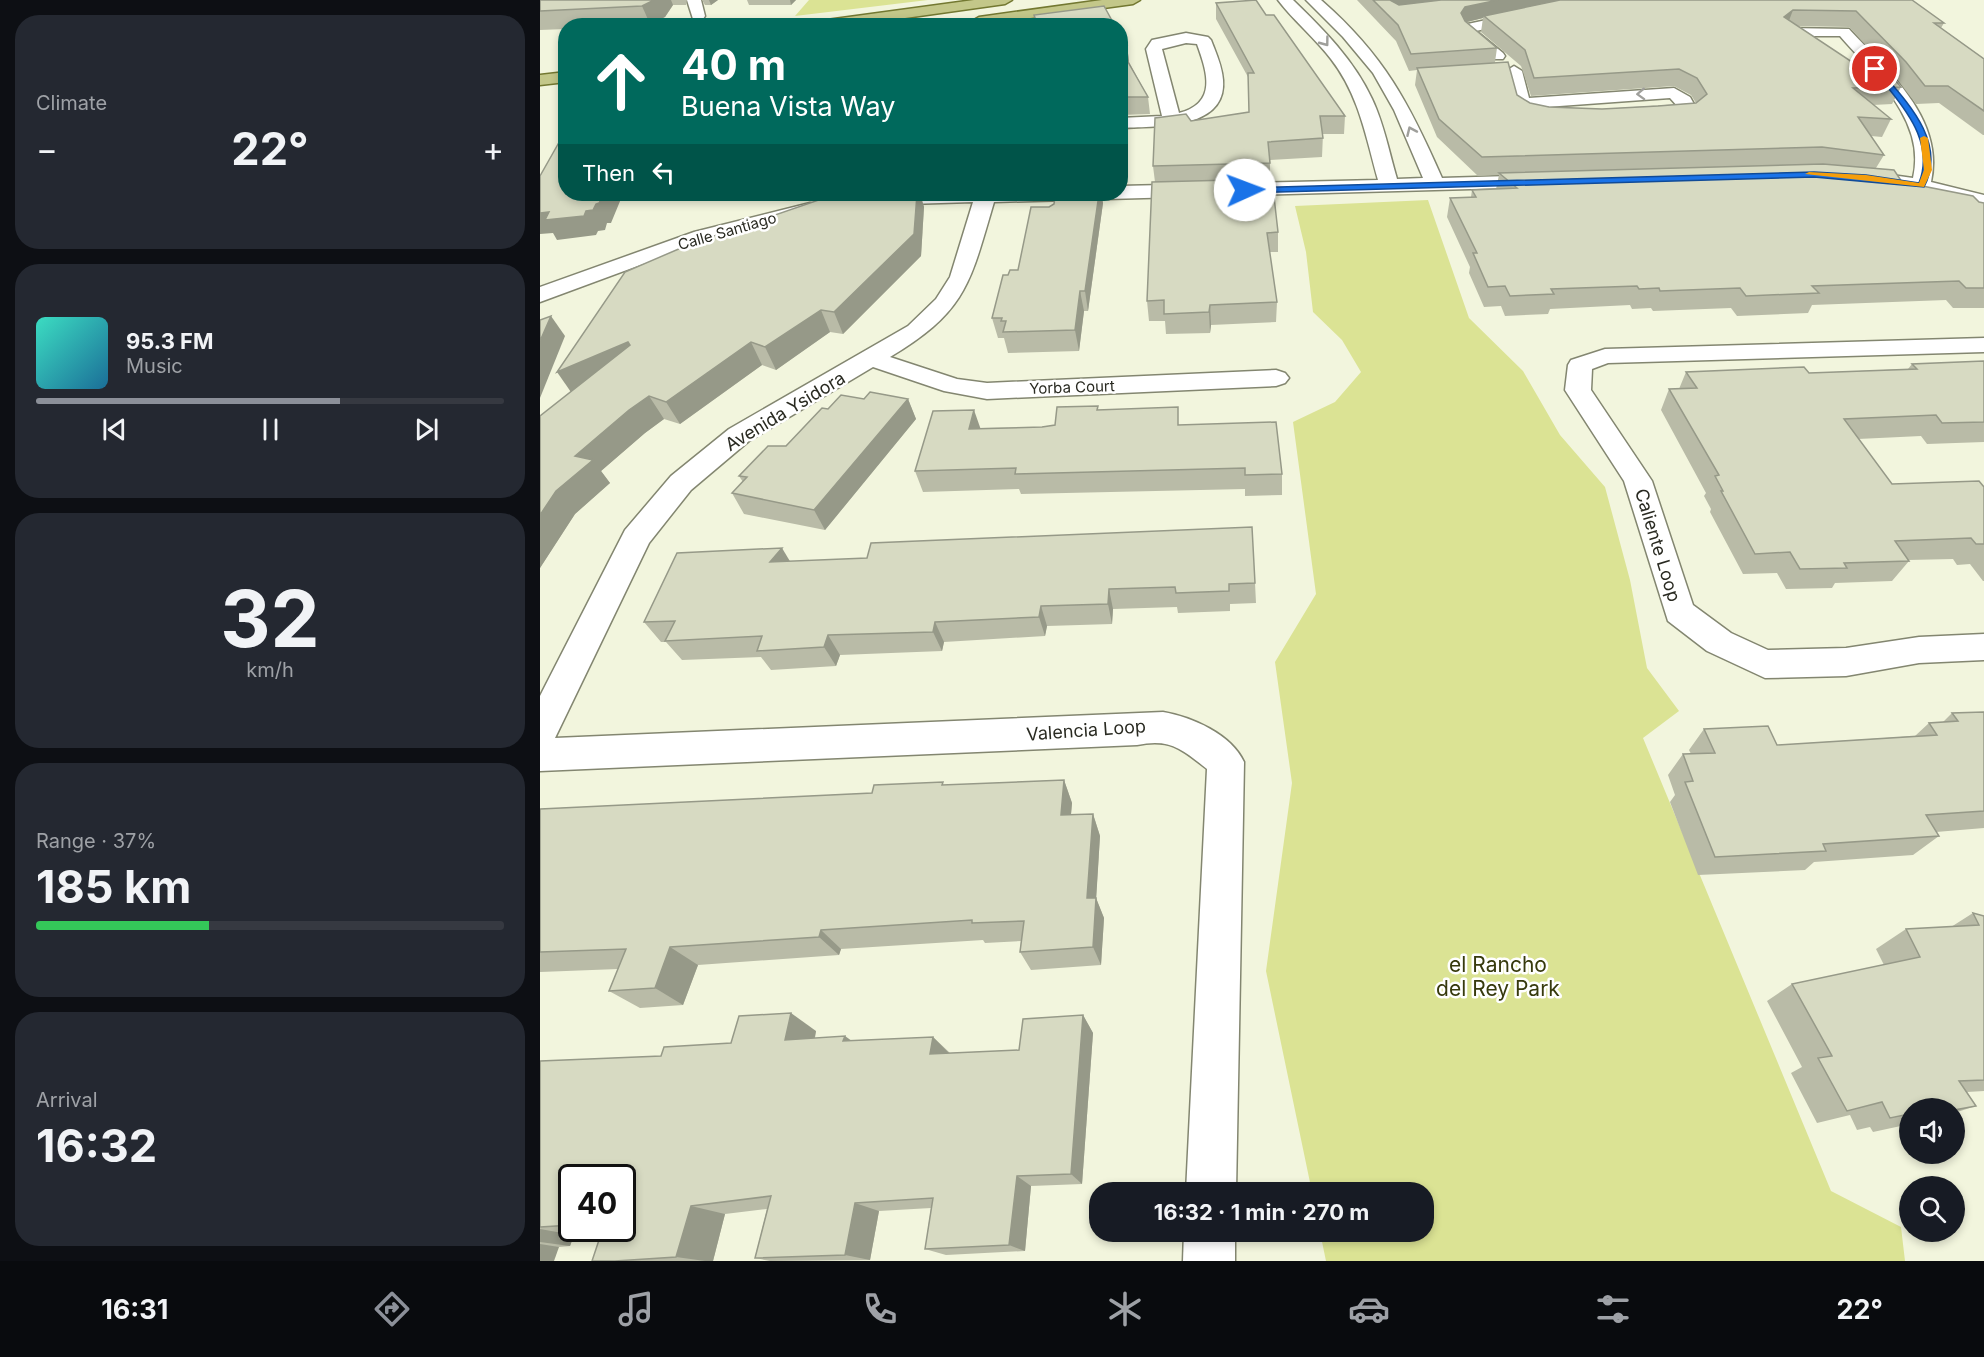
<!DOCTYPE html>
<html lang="en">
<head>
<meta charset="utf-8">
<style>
	body { margin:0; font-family:Inter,sans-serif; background:#242831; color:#f1f3f6; height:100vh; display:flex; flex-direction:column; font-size:22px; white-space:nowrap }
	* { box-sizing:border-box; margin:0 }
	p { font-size:20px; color:#9ea1a6 }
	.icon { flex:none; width:33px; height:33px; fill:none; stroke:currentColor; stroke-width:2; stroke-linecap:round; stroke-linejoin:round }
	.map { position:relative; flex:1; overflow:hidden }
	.drawer { display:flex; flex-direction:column; gap:15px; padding:15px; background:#0d0f14; width:540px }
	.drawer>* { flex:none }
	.guide { position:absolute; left:18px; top:18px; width:570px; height:183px; border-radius:24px; box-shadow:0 3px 9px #0003; background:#00695c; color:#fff; overflow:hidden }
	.fabs { position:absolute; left:1359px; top:1098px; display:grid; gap:12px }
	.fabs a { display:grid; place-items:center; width:66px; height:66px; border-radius:50%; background:#171b24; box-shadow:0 3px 9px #0003; font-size:30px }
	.speed { position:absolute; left:18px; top:1164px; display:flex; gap:12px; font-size:30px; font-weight:700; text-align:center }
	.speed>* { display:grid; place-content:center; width:78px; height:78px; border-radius:50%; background:#171b24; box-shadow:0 3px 9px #0003; line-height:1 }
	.speed .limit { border:3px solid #111; border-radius:9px; background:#fff; color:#111 }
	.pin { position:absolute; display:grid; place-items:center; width:51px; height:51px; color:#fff; margin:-26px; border:3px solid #fff; border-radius:50%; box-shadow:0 2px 6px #0007 }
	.me { position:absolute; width:66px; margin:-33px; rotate:88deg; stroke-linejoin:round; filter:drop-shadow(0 0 4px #0008) }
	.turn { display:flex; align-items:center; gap:21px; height:126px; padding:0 24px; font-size:27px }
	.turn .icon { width:78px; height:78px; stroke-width:2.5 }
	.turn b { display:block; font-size:42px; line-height:51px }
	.then { display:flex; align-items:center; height:57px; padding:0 24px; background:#0003; gap:12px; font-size:22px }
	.big { font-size:45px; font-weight:700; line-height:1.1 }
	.drawer .widget { flex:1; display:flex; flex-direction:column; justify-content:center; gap:9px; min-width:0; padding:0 21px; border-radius:24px; background:#242831 }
	.drawer .dial { align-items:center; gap:0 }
	.dial b { font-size:78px; line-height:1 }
	.song { display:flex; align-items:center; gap:18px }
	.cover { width:72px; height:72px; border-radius:9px; background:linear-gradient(135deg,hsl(170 70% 55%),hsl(200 70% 35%)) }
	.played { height:6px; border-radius:3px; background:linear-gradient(90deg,#8c9099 65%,#363941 65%) }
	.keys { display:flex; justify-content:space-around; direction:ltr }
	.heat { display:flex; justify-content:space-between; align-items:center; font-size:33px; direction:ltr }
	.charge { height:9px; border-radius:4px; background:linear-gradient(90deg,#34c759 37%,#363941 0) }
	.trip { position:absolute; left:549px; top:1182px; width:345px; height:60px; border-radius:24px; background:#171b24; box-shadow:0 3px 9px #0003; font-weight:700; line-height:60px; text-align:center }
	.menu { display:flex; height:96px; justify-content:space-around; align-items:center; background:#090b0e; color:#9ea1a6 }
	.menu .icon { width:42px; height:42px }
	.menu .current { color:#8c9099 }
	.menu b { font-size:27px; color:#f1f3f6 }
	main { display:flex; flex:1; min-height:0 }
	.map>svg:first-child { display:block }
	.green { fill:#dbe394 }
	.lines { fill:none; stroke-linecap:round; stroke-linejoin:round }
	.minor-casing { stroke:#838670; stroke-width:3 }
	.major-casing { stroke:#737831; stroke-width:3 }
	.minor { fill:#fff; fill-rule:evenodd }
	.major { fill:#c3c789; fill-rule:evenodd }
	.wall { fill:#b9bba7; fill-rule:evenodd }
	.shaded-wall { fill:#969988 }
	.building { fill:#d7dac2; stroke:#969988; stroke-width:1.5 }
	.oneway { stroke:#9f9f9b }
	.route { fill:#1a73e8; stroke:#114b97; stroke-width:1.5 }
	.slow { fill:#f59e0b }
	.labels { text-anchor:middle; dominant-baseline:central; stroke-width:5; stroke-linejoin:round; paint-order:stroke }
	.far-street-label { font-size:15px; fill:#292a21; stroke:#fff }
	.street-label { font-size:18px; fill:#292a21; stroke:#fff }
	.near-park-label { font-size:21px; fill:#373a0d; stroke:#fff }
</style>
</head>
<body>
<main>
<section class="drawer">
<div class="widget"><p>Climate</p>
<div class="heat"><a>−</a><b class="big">22°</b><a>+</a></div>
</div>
<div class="widget">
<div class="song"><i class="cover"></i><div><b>95.3 FM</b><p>Music</p></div></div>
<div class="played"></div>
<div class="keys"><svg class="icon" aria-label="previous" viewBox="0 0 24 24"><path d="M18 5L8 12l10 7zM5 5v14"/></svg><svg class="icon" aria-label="pause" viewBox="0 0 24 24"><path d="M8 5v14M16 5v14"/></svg><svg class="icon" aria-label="next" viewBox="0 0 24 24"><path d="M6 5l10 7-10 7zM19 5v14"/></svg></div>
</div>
<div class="widget dial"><b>32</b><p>km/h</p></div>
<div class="widget"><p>Range · 37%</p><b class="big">185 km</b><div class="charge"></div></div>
<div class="widget"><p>Arrival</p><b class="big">16:32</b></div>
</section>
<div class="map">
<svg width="1444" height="1261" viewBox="0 0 1444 1261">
	<rect width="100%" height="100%" fill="#f2f5dd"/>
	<g class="green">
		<path d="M269,0h119l-133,16z"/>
		<path d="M888,200l41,118 54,53 37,64 45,52 25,93 17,88 32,43 -36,27 188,453 70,36 4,34h-579l-6,-29h104v-40h-112l-46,-221 26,-188 -17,-121 41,-68 -23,-172 42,-20 26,-30 -19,-32 -29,-28 -7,-60 -11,-46z"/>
	</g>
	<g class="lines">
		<g class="minor-casing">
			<g id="minor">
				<path d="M147,0h14l4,16 -2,3h-10z"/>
				<path d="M738,0h15c30,29 61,60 79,99 12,25 17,53 25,80l26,-1 -29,-68 -21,-37 -30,-36 -37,-37h15c63,55 88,103 121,178l99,-3 10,6 -10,6 -547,15c-24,81 -27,109 -104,155l67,22 30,4 289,-13 9,3 4,5 -4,5 -9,3 -289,13 -43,-8 -71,-24 -124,74 -58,49 -42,53 -94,195 608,-26c29,5 68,22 81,50l-8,430h-50l21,-423c-25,-20 -37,-31 -70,-24l-597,26v-75l85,-166 46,-54 58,-47 179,-103 28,-27 14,-22 23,-75 -97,3 -7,-2 -3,-4 3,-4 251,-1v-8l258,-6c-12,-43 -19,-85 -47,-121 -16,-21 -37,-38 -53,-59z"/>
				<path d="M1039,0h27l-7,4 -123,27 27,22 2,3 -2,3h-12l-29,-27 1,-7z"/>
				<path d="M1247,28l62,1c39,42 96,90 82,153l53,13v12l-63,-16 -72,-11 -3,-4 3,-4 7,-2 57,8c14,-57 -39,-103 -73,-142h-36l10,9 -8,5 -24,-15 -2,-3z"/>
				<path d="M646,33l22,4 3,3c5,13 11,26 12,40 4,51 -70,46 -103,48v-10l42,-2 -16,-67 6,-9zM646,43l11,1c10,28 21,59 -18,69l-17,-64z"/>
				<path d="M974,66l8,5 7,27 145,-10 16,9 9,16 -9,5h-40l-3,-4 3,-4 29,-2 -9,-10 -138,10 9,5 19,3 3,4c-11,12 -39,2 -48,-9l-9,-40z"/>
				<path d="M270,203l7,2 3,4 -3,4 -109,27 -168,62v-15l154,-55z"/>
				<path d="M1444,338v14l-376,11 -16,6 -1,21 61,91 41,124 38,28 37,17 78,-2 73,-11 65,-3v26l-65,3 -73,13 -81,2 -58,-27 -39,-30 -44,-140 -59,-91 3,-25 3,-5 34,-11z"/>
				<path d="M644,1232h51v29h-52z"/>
			</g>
		</g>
		<g class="major-casing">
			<g id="major">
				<path d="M434,0h38l-7,4 -157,22h-43l7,-4z"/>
				<path d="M562,0h38l-7,4 -154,21 -7,-4 7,-4z"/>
				<path d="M26,72v10l-26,3v-10z"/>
			</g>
		</g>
		<use href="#minor" class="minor"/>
		<use href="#major" class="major"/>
	</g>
	<g class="wall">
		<path d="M0,0h147l-1,5h-13l-8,12 -15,7 -25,2h-59v3l-26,1z"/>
		<path d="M162,0h16l-7,5h-6z"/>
		<path d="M207,0h49l-5,5h-42z"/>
		<path d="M817,0h555l32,23 -3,5 43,31v76h-1l-44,-32 -23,1 -19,-25 -48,-52 -51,-1 63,42 40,19 -9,17 -19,1 18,14 -9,18 -11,-1 13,19 -8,13 26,14 82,21v105h-31l-7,-8 -134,5 -4,8 -71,3 -6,-8 -78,3 -2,-3 -19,1 -2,-4 -80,4 -2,5 -43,2 -4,-10 -17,1 -15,-34 1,-6 -23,-50 3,-19 21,-1 1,-7 24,-1 3,-14 -21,1 -41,-39 -22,-52 2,-15 -8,1 -13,-30zM943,18l-2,14 40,34 10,30 143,-10 17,9 5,8 -94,6 -53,-2 -19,-4 -13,-8 -22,-33 2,-14 -30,-26z"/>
		<path d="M676,3l50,12 79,101 -1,18h-21l-1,23 -52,3v19l8,53v20h-9l8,50 -1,20 -65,3 -1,8 -44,1 -1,-13h-16l-2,-20 8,-119 -2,-16 38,-45 58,-8 -1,-36 -32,-58z"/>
		<path d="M580,34l7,11 2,17 19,35 2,17 -30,1z"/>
		<path d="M155,194h132l-125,5z"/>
		<path d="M296,194h84l4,13 -3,49 -78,78 -13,-2 -54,38 -14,-5 -82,59 -16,-5 -19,14 -44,38 9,12 -35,31 -35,54v-152z"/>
		<path d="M539,194h22l2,9 -15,108h-4l-5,40 -71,2 -4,-15h-6l-6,-20 16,-43 10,-5 31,-63 31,-11z"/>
		<path d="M1444,361v81l-57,2 -6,-8 -63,3 34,45 92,3v94h-1l-13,-17 -13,1 -4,-6 -45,1 1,1 -17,20 -57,2 -3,5 -46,1 -9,-16 -34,1 -33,-62 1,-3 -7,-13 2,-3 -45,-83 8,-21h10l7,-17 123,1 99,-4 4,-5z"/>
		<path d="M324,399h44l8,20 -91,111 -81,-16 -12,-21 11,-11 -4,-6 47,-30 42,-37z"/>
		<path d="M558,406v4l81,15 103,49v21l-37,1v-7l-224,5 -2,-5 -96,3 -8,-21 65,-43 62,-1 13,-2z"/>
		<path d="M250,561l465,22 1,20 -26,1v7l-52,2 -1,-6 -64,2 -1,15 -65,2 -2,10 -101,6 -2,9 -102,4 -4,11 -65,4 -10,-13 -79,3 -16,-18h-5l-17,-20z"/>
		<path d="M1444,712v116l-48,4 3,4 -26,19 -99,7 -9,8 -107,5 -28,-73 5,-7 -7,-20 15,-21h8l-2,-4 15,-21 73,16 138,-9 14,-13 14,-1 9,-9z"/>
		<path d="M524,780l8,23 -1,11h22l7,22 -4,62 8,20 -3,47 -70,5 -11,-18 1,-11 -36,2 -2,-3 -142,9 -2,6 -141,10 -15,40 -43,3 -31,-17 9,-22 -78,3v-163l332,-16 73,-8z"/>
		<path d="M1433,913l11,3v175l-17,1 9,14 -22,7v-5h-44v16l-37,8 -3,-5 -13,3 -7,-15 -33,8 -26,-50 11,-6 -35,-66 25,-17 92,-19 -8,-16 30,-20 45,-2z"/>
		<path d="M543,1015l10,18 -11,151 -51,2 -6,65 -79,4 -21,-6 6,-41 -52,3 -9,49 -100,1 -15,-3 12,-49 -42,5 -12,47h-121l9,-28 -27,2 -4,11 -11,1 -19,14v-200l121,-5 70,-13 85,-12 -1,7 37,3 81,-4 17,16 69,-3zM32,1178l50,50h-50z"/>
	</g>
	<g class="shaded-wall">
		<path d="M114,0h17l2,5 -8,12 -15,7 -8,-18z"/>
		<path d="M169,0h9l-7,5z"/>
		<path d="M250,0h6l-5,5z"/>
		<path d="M849,0h71l-63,9 -9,7z"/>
		<path d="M958,0h70l-84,16 -1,2 -20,5 -2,-10 4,-6z"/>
		<path d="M1253,10l-6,16 -3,-9z"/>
		<path d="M587,45l2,17 -9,-8v-8z"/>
		<path d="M64,194h19l-12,29h-4l-2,7 -7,1 -2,4 -39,5 -4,-7 -13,1v-21l46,-2 10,-7z"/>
		<path d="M377,194h3l4,13 -3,49 -78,78 -9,-22z"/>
		<path d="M559,194h2l2,9 -15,108 -3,-20z"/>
		<path d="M540,291l4,20 -5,40 -4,-21z"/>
		<path d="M670,305l1,20 -1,8 -1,-21z"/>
		<path d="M281,310l9,22 -54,38 -11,-23z"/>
		<path d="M11,316l14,20 -25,62v-57z"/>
		<path d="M88,342l14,22 -69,31 -16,-23z"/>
		<path d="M211,342l11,23 -82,59 -14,-22z"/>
		<path d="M109,396l15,23 -19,14 -44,38 9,12 -35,31 -35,54v-53l35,-59 54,-46z"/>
		<path d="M368,399l8,20 -91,111 -11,-20z"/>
		<path d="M434,410l7,20 -12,-1z"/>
		<path d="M242,548l12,20 -24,-6z"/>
		<path d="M569,589l4,20 -1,15 -4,-20z"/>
		<path d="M501,606l6,20 -2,10 -6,-19z"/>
		<path d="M395,622l9,20 -2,9 -9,-19z"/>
		<path d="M288,635l12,20 -4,11 -12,-19z"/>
		<path d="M524,780l8,23 -3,34 -8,-22z"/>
		<path d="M553,814l7,22 -5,82 -8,-20z"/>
		<path d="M556,898l8,20 -3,47 -8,-18z"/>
		<path d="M281,930l20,19 -2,6 -20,-18z"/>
		<path d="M130,947l28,18 -15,40 -28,-17z"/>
		<path d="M251,1013l25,18 -5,25 -26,-16z"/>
		<path d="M543,1015l10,18 -11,151 -11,-10z"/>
		<path d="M305,1036l22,16 -24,-11z"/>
		<path d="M393,1037l17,17h-20z"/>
		<path d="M477,1176l14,10 -6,65 -16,-6z"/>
		<path d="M315,1203l24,8 -9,49 -25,-5z"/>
		<path d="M151,1206l34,8 -12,47h-8l-29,-4z"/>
		<path d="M0,1229l34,6 -4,11 -30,-4z"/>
		<path d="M0,1244l19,3 -5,14h-14z"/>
	</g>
	<g class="building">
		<path d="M0,0h114l-12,6 -102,5z"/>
		<path d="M716,0l10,15h8l71,101h-25l3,22 -55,4 2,21 -117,3 2,-48 31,-4 5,7 58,-9 -1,-39h6l-38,-70z"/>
		<path d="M833,0h17l9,5 42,-5h57l-33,7 -4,6 4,8 32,27 -86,6 -13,-29z"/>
		<path d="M1020,0h352l32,23h-10l50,36v52l-36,-25h-23l-19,-24 -50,-51 -63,-1 -9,7 77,51 28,5 12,14 -48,1 38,31 -33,-2 26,38 -62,-8 -340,10 -43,-38 -22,-51 91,-6 9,33 13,8 19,4 53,2 56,-3 38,-3 11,-9 -10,-16 -18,-9 -145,9 -9,-28 -41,-34z"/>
		<path d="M564,6l11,20h-77l-4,-11z"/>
		<path d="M580,34l7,11 -7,1z"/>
		<path d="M580,48l28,49h-28z"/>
		<path d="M26,130v64h38l-5,9 -3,1 -3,6 -7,1 -2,5 -39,4 4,-8 -9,1v-37z"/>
		<path d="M1283,164l71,6 8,12 71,14 6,6 5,1v85h-18l-7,-7 -147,5 7,7 -73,3 -6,-8 -80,3 -1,-3 -20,1 -2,-3 -86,3 3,5 -44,2 -5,-10 -17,1 -15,-34h4l-27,-55 26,-1 -4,-7 45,-2 -18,-15z"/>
		<path d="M732,179l6,53 -11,1 10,69 -67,3 -1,7 -45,2v-14l-17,1 5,-119z"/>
		<path d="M296,194h81l-3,40 -80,78 -13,-2 -56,37 -14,-5 -85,60 -17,-6 -20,14 -54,46 18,4 -37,31 -16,24v-99l90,-71 -2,-3 -71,30 68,-100 63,-27z"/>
		<path d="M544,194h15l-14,97h-5l-5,39 -72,2 3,-11h-5l1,-3h-10l11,-43h5l2,-5h8l13,-63h18l5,-3 1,-7 30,-1z"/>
		<path d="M11,316l-11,25v-21z"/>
		<path d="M1444,361v61l-42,1 -6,-8 -92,4 48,65 87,-3 5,6v57h-8l-5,-6 -76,3 14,20 -65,2 3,5 -47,1 -10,-17 -35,2 -34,-63h2l-8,-15 4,-1 -50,-86 28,-1 -11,-16 118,-5 5,6 108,-4 -5,-5z"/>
		<path d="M330,392l38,7 -94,111 -82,-17 15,-16 -8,-1 29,-30h18l36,-38 6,1 13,-14 23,4z"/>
		<path d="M558,406l-1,4 81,-3v18l98,-3 6,52 -37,1v-7l-230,6 1,-6 -101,3 18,-60 41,-1 -5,19 73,-2 13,-2 2,-18z"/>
		<path d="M712,527l3,56 -26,1v7l-53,2 -1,-6 -66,2 -1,15 -67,2 -2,11 -104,5 -2,10 -105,3 -4,12 -67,4 5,-15 -97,5 10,-20 -31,1 33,-69 105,-5 -12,14 97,-4 4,-15z"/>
		<path d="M1444,712v99l-58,4 13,21 -116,8 3,7 -111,6 -30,-75 8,-1 -10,-27 32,-1 -11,-24 64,-3 9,19 160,-10 -8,-12 29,-2 -6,-8z"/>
		<path d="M524,780l-3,35 32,-1 -6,84h9l-3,49 -73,5 4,-31 -52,2v-3l-151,10 -2,7 -149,10 -15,41 -46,3 17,-42 -86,3v-143l332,-16 2,-8 69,-3 -1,3z"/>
		<path d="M1433,913l11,3v164l-25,1 17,25 -22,4v-2h-44v11l-4,1 -2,-5 -14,3 -8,-16 -35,9 -29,-53 14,-2 -40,-72 128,-27 -14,-28 73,-4z"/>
		<path d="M251,1013l-6,27 60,-4 -2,5 90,-4 -3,17 89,-4 4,-31 60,-4 -12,159 -54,2 -8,69 -84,4 8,-51 -78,5 -10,52 -90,3 16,-62 -80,10 -15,51 -61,4h-23l11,-33h19v-50h-50v47l-32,2v-166l121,-5 3,-9 67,-4 8,-27z"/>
	</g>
	<defs><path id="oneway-chevron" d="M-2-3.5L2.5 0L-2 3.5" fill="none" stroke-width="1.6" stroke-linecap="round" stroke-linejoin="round" transform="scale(1.5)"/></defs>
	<g class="oneway">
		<use href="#oneway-chevron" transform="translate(785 42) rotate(53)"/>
		<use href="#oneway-chevron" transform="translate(1101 94) rotate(178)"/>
		<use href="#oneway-chevron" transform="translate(871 131) rotate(-114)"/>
	</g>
	<path class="route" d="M1333,67h4c28,33 71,74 47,120l-110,-10 -569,16 -4,-3 4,-2 569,-16 52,3 53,8c14,-36 -8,-67 -30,-94 -6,-6 -15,-14 -16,-22z"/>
	<path class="slow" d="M1384,136l4,2 4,32 -8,17 -119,-13 4,-2 57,3 53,8 5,-13 -4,-32z"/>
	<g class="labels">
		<g class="far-street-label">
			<text transform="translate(187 231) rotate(-16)">Calle Santiago</text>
			<text transform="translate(532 387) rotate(-2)">Yorba Court</text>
		</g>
		<g class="street-label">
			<text transform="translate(245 411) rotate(-31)">Avenida Ysidora</text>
			<text transform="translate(1118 545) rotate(73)">Caliente Loop</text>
			<text transform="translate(546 730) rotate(-4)">Valencia Loop</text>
		</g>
		<g class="near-park-label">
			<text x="958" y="964">el Rancho<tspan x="958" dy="24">del Rey Park</tspan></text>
		</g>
	</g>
</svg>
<div class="fabs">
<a><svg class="icon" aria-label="sound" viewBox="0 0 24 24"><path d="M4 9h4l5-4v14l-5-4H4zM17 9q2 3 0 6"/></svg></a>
<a><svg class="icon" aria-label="search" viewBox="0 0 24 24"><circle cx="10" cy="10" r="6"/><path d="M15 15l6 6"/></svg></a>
</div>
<div class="speed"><div class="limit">40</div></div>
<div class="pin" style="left:1335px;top:69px;background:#d93025"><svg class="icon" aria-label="arrive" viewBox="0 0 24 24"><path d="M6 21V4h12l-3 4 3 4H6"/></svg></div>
<svg class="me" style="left:705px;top:190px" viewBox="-20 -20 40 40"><circle r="19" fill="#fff"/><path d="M0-13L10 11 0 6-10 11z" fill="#1a73e8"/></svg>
<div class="trip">16:32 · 1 min · 270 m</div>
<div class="guide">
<div class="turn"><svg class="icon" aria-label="ahead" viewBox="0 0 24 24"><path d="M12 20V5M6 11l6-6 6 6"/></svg><div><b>40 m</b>Buena Vista Way</div></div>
<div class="then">Then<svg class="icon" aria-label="left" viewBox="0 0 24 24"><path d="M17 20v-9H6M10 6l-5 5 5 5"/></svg></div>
</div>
</div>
</main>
<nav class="menu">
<b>16:31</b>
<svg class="icon current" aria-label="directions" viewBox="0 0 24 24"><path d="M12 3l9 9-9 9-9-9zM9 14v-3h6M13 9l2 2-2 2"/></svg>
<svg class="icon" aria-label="music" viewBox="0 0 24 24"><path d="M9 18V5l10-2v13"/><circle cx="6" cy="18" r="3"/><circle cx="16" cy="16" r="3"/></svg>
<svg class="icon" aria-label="phone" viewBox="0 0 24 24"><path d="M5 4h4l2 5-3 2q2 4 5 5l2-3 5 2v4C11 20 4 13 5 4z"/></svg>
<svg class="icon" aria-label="climate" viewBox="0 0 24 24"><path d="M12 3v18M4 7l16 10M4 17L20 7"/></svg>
<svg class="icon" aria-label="car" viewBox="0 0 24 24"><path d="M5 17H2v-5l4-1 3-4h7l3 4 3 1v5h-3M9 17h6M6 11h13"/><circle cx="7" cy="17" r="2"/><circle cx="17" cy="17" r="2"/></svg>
<svg class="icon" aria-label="filters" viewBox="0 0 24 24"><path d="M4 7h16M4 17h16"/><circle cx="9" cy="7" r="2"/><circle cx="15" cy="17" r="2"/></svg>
<b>22°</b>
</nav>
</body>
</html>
